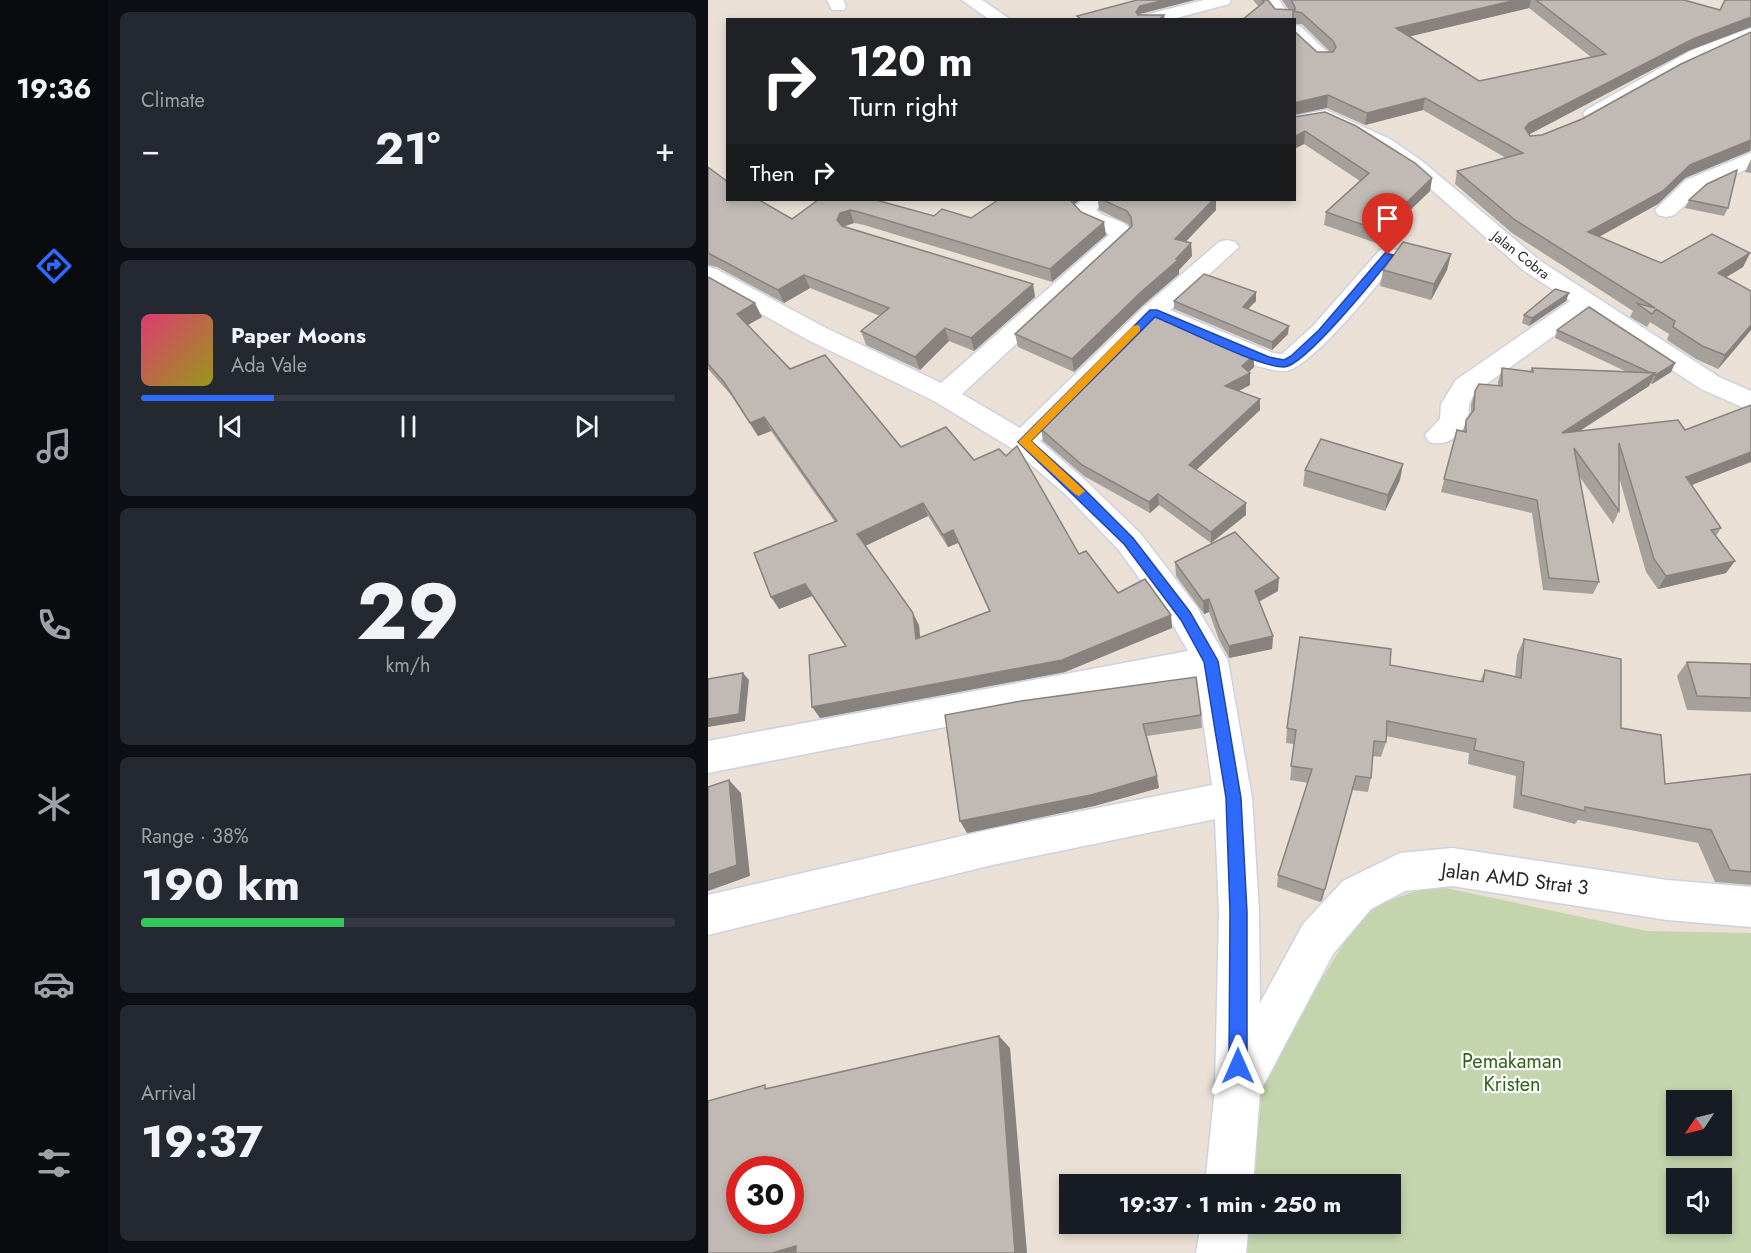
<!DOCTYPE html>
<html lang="en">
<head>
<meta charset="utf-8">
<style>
	body { margin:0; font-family:Jost,sans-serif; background:#242831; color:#f1f3f6; height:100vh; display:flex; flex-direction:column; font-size:22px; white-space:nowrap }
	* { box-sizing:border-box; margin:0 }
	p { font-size:20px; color:#9ea1a6 }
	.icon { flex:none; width:33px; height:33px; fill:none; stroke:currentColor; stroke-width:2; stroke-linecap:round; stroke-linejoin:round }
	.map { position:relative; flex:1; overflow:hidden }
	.drawer { display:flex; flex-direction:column; gap:12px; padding:12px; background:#0d0f14; width:600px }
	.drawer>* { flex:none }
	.top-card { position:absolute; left:18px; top:18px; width:570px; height:183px; border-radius:0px; box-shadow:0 3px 9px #0003; background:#202124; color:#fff; overflow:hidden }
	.needle { width:39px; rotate:235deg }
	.buttons { position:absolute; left:958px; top:1090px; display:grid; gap:12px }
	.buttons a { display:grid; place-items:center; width:66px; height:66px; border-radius:0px; background:#171b24; box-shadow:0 3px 9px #0003; font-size:30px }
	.speed { position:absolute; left:18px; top:1156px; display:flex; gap:12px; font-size:30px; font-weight:700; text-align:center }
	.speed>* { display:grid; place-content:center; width:78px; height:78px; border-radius:50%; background:#171b24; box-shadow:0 3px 9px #0003; line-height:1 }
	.speed .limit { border:9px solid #d22; background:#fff; color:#111 }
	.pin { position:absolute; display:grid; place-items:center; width:51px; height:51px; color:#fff; margin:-62px -26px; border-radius:50% 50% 50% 0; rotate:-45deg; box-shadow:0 0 6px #0007 }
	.pin .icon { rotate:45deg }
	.me { position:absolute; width:66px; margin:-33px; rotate:0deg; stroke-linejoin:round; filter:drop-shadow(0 0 4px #0008) }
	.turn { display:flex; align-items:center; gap:21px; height:126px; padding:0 24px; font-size:27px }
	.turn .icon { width:78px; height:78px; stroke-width:2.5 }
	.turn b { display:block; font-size:42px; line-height:51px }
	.then { display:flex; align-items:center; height:57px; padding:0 24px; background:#0003; gap:12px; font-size:22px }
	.big { font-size:45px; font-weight:700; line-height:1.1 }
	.drawer .tile { flex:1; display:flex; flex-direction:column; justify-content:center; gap:9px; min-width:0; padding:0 21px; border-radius:9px; background:#242831 }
	.drawer .dial { align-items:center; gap:0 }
	.dial b { font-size:78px; line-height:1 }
	.song { display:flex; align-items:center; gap:18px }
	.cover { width:72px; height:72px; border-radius:9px; background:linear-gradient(135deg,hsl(340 70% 55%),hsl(60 70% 35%)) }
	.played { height:6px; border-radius:3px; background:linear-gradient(90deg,#2f6aff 25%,#363941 25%) }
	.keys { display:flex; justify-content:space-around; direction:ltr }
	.heat { display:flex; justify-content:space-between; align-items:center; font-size:33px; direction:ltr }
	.charge { height:9px; border-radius:4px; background:linear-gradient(90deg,#34c759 38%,#363941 0) }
	.trip { position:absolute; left:351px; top:1174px; width:342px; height:60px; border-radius:0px; background:#171b24; box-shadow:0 3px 9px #0003; font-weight:700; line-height:60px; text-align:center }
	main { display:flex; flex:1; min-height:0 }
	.tabs { display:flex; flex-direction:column; width:108px; justify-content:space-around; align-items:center; background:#090b0e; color:#9ea1a6 }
	.tabs .icon { width:42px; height:42px }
	.tabs .current { color:#2f6aff }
	.tabs b { font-size:27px; color:#f1f3f6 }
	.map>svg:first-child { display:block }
	.cemetery { fill:#c4d5ad; fill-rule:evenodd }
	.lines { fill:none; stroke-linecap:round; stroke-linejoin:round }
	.minor-casing { stroke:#ccd2e1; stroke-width:3 }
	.minor { fill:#fff; fill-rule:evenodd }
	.wall { fill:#a6a09b; fill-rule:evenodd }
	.shaded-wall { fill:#87827e }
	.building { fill:#c1bab4; stroke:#87827e; stroke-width:1.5; fill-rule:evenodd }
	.route { fill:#2f6aff; stroke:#1f45a6; stroke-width:1.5 }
	.slow { fill:#f59e0b }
	.labels { text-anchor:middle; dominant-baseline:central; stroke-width:4.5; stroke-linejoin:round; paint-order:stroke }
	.far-street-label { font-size:14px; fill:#262626; stroke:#fff }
	.near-street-label { font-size:20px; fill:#262626; stroke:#fff }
	.near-park-label { font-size:20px; fill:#2e6415; stroke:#fff }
</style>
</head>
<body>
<main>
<nav class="tabs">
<b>19:36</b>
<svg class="icon current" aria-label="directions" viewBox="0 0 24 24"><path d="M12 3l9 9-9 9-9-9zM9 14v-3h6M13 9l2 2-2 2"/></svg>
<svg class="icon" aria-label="music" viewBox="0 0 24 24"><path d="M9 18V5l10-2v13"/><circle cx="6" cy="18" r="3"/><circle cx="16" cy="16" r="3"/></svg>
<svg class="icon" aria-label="phone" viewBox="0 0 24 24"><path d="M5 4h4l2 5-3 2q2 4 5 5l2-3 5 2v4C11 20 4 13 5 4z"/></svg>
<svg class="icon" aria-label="climate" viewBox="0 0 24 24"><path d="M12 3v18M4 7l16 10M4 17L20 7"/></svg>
<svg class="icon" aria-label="car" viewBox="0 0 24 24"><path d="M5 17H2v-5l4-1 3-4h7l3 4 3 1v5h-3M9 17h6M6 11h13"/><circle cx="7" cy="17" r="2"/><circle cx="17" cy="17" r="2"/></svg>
<svg class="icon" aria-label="filters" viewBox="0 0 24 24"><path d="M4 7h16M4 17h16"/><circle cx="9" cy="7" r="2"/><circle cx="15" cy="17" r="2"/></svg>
</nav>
<section class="drawer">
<div class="tile"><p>Climate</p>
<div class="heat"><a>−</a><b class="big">21°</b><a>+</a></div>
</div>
<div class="tile">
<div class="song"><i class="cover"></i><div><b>Paper Moons</b><p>Ada Vale</p></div></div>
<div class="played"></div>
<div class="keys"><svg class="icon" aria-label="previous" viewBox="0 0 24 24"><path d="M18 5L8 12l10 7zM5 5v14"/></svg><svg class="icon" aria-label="pause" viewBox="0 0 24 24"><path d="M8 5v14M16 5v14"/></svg><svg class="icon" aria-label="next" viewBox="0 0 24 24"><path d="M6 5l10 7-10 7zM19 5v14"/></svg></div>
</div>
<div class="tile dial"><b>29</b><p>km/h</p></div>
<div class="tile"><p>Range · 38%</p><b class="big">190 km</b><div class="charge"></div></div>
<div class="tile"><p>Arrival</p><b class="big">19:37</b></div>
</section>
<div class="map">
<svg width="1043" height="1253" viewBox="0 0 1043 1253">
	<rect width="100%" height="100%" fill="#eae0d6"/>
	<path class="cemetery" d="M724,885l215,46 104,2v320h-520l3,-29h156v-39h-152l10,-87 117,-189zM969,1101h45v45h-45zM969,1179h45v45h-45z"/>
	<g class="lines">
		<g class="minor-casing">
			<g id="minor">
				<path d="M119,0h16l3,6 -2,4h-12z"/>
				<path d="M254,0h20l29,20h-21z"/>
				<path d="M496,0h27l-2,4 -60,16h-30l2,-4z"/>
				<path d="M554,0h17l14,20h-17z"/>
				<path d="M586,25l6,1 30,29 3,4 -3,4h-12l-24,-23z"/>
				<path d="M1043,28v11l-47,19 -104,60h-14l-3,-4 3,-4 106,-60z"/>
				<path d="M618,110l64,29 32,22 117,99 180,117 32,14v20l-50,-22 -115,-76 -111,79 -6,12 -1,18c-9,15 -22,25 -39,20l-4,-7 15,-16 1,-15 15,-24 114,-79 -47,-31 -115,-101 -32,-22 -52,-25 -30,6v-12z"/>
				<path d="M1043,153v14l-49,23 -28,25 -8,2 -8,-2 -3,-5 31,-30z"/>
				<path d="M374,200h24l-10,10c11,12 33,6 36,27l-170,157 58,34 124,-121 75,-65 8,-2 8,2 4,5 -69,63 103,43 9,1 31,-28 67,-76 8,-2 8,2 4,5c-16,23 -90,115 -115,116 -26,2 -101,-37 -128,-48l-117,118 45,39 55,53 57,74 31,54 24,137 7,114 1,91 43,-79 40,-43 57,-28 52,-5 215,32 84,7v40l-84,-7 -215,-34 -47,5 -34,18 -38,45 -73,138 -7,93h-48l10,-97 4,-176 -4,-93 -223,46 -284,70v-40l284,-66 220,-44 -15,-107 -489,95v-32l480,-90 -15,-26 -55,-76 -53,-55 -52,-45 -79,-48 -128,-62 -98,-55v-17l8,2 108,58 117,56 168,-148c-6,-8 -15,-4 -23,-10 -5,-3 -11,-11 -14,-16z"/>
				<path d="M493,1224h48l-3,29h-50z"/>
			</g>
		</g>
		<use href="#minor" class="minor"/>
	</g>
	<g class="wall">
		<path d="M545,0h15l7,9 14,1 -7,-10h402l36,10 31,-10 -63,51 -158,83v2l12,-1 40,-16 169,-87v119h-1l-65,27 -27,26 -59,33 62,26 89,-10 -7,14 -17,10 25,53 -33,39 -22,-10 -29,-19 2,-6 -19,-12 -3,5 -17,-10 3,-6 -121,-78 -57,-49 2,-13 49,-13 -83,-48 -58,15 -38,-17 -10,-56h13l-28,-28h-8v-4h-52l17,-13zM821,8l62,49 -112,24 -69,-45z"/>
		<path d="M586,117l138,61 -2,13 -54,52 -52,-18 2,-13 34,-31 -56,-37 -10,5z"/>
		<path d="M1043,159v14l-6,-1z"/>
		<path d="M0,167l16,12 68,40 26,-19 116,16 37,2 27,-18h82l-6,4 7,8 25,23 -54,47 -188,-57 -10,-2 -9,3v1l188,57 2,13 -61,54 -25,-10 -29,29 -54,-25 -5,-14 19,-15 -70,-28 -26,15 -67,-36 -9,-2z"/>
		<path d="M390,200h118v10l-31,32 6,1 1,13 -13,14v4l-36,31 -69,67 -56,-25 -3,-13 115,-107 -2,-3 -29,-14z"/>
		<path d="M981,200l39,8 -4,8 -39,-8z"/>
		<path d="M743,254l-4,16 -16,30 -51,-14 3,-16z"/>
		<path d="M0,277l54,40 -14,8 42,44 111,78 73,13 105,94 39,39 53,22 1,13 -107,44 -245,46 25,-72 -33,-50 -33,13 56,-87 -64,-91 -13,5 -27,-41 -23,-26zM220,516l20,31 10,-4 31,68 -69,26 -1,-12 -54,-79z"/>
		<path d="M466,301h82l-8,8 40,25 -16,16 -98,-41z"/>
		<path d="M858,301l-37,25 -7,-3 2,-8z"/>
		<path d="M849,330l118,33 -4,9 -19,12 -2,-1 -1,3 -69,45 98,-11 14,65 29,43 -5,8 10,37 -68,16 -12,-17 -27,-95v34l-6,13 -34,-48 20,106 -6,12 -50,-4 -11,-77 -91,-21 16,-62 6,1 3,-11 5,-6v-9l4,-14 23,-5v-4l4,-14 28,3 2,-3 93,3 -70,-33z"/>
		<path d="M546,367l-5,5 1,1v12l-11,6 21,8v11l-64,60 50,33v12l-35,28 -52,-38 -9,8 -66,-37 -41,-35 -2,-12z"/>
		<path d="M597,470l95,10 -15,31 -82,-25z"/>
		<path d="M467,562l103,29 -19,11 14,34 -1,13 -43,9 -10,-18 -10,-28 -5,2 -28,-38z"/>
		<path d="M816,639l97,89 44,56 86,-10v111l-36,-3 -17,-39 -120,-23 -3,4 -62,-16 3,-32 -48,-12 1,-11 -83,-17v6l-5,15 -8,-1 -2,22 -3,14 -16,-2 -30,110 -2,2 -43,-15 1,-12 30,-92 -18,-3 4,-36 -8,-1 1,-15 103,-63 90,17 5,-12 30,7 2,-22z"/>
		<path d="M979,662l64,2v48l-64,-2 -10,-34z"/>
		<path d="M237,715h256l1,13 -55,8 12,52 -65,18 -127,27z"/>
	</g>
	<g class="shaded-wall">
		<path d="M457,0h30l-55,14 -3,5 -1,-7 4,-6z"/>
		<path d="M808,0h15l-2,8 -134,32 1,-12z"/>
		<path d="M456,15l1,5h-7z"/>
		<path d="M1043,17v10l-63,24 -162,85 -1,-8 4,-5 164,-84z"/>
		<path d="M620,95l-1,13 -33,7v-12z"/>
		<path d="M717,98l-2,12 -58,15 2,-12z"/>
		<path d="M597,131l-1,13 -10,5v-12z"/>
		<path d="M1043,140l-1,11 -65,27 -27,26 -74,41 4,-13 102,-67z"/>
		<path d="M724,178l-2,13 -54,52 2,-13z"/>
		<path d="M361,200h11l-10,7z"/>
		<path d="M505,200h3v10l-40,42 -1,-13z"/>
		<path d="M142,210l4,13 -9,3 -3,7 -5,-13 3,-7z"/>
		<path d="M396,222l2,13 -54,47 -2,-13z"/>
		<path d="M483,243l1,13 -13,14v4l-36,31 -69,67 -2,-13 104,-100z"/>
		<path d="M1042,253l-7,14 -31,19 6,-13z"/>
		<path d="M743,254l-4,16 -16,30 3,-16z"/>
		<path d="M96,275l6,13 -26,15 -6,-13z"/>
		<path d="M325,284l2,13 -61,54 -3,-13z"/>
		<path d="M548,292v9l-14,14 1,-8z"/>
		<path d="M861,293l-3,8 -37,25 3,-8z"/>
		<path d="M47,303l7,14 -18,10 -7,-13z"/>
		<path d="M1043,325v5l-33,39 7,-14z"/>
		<path d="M581,326l-1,8 -16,16v-8z"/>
		<path d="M237,328l4,13 -29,29 -5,-13z"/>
		<path d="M546,355v12l-10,9 6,-3v12l-25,13v-12l17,-20z"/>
		<path d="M967,363l-4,9 -19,12 4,-9z"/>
		<path d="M947,373l-6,13 -93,60 6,-13z"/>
		<path d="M552,399v11l-71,67v-12z"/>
		<path d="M56,417l7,14 -13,5 -8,-13z"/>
		<path d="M1043,452v10l-72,28 7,-13z"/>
		<path d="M695,464l-3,16 -15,31 3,-16z"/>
		<path d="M450,494l1,11 -9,8 -1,-11z"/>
		<path d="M215,503l5,13 -65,31 -6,-13z"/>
		<path d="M538,503v12l-35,28v-11z"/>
		<path d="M245,530l5,13 -10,4 -5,-12z"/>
		<path d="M1027,561l-9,12 -68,16 8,-13z"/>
		<path d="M571,578l-1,13 -24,13 1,-13z"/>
		<path d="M97,584l7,12 -33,13 -8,-12z"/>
		<path d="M501,599v13l-5,2 -1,-13z"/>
		<path d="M205,613l6,12 2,25 -5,-11z"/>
		<path d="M463,615l1,13 -107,44 -245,46 -8,-11z"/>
		<path d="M565,636l-1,13 -43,9v-12z"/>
		<path d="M35,673l6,7 -4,41 -37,6v-8z"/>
		<path d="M449,776l2,12 -65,18 -127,27 -7,-12z"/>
		<path d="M21,780l12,13 9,83 -42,15v-16z"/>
		<path d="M644,790l-30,110 -2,2 3,-12z"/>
		<path d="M291,1036l11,12 17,205h-12z"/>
		<path d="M88,1246l8,7h-32z"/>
	</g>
	<g class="building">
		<path d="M429,0h28l-25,6 -4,6 2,3h26l-6,5h-76l-5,-4z"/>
		<path d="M554,0h6l7,9 20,1v-3l-4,-7h225l-120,28 83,53 127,-27 -70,-54h148l36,10 5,-10h26v17l-58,22 -164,84 -4,5 5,8 12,-1 40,-16 99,-55 70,-32v108l-61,25 -27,26 -75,41 73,31 51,-29 38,19 -32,20 33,18v34l-26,30 -23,-9 -29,-19 2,-6 -19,-12 -4,5 -16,-11 19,5 -140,-88 -58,-49 66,-18 -98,-55 -58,15 -39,-18 -34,8v-72l23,21h16l3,-5 -3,-6 -31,-28 -9,-2v9h-51l22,-18z"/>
		<path d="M617,112l31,14 59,37 17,15 -54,52 -52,-18 43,-39 -64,-42 -11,6v-20z"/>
		<path d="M0,167l20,15v18h31l33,19 26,-19h58l58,16 8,-7 29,9 27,-18h72l11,12 23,10 -54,47 -191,-57 -9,-2 -10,3 -3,7 5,6 191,58 -62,54 -26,-10 -30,29 -54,-26 28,-23 -85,-33 -26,15 -68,-36 -2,-1z"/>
		<path d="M1029,170l-9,38 -39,-8 18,-16z"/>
		<path d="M395,200h110l-38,39 16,4 -15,16 2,1 -37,32 -69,67 -57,-25 117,-108 -1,-9 -4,-6z"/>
		<path d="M695,242l48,12 -17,30 -51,-14z"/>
		<path d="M496,274l52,18 -13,15 46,19 -17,16 -98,-41z"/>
		<path d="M0,277l47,26 -18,11 53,55 35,-14 76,92 45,-20 28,33 25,-11 7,7 11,-10 62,108 7,-3 32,42 27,-14 26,36 -109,45 -250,47 -3,-52 37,-9 -41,-62 -34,13 -17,-44 83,-32 -73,-104 -14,6 -26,-41 -16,-18zM215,503l20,32 10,-5 37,81 -74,28 -3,-26 -56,-79z"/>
		<path d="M847,289l14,4 -37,25 -8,-3z"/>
		<path d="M881,307l86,56 -19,12h-2l1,-2 -6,-1 -92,-42z"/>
		<path d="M449,314l97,41 -12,11 8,7 -25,13 35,13 -71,66 57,38 -35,29 -53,-38 -9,8 -67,-37 -41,-36z"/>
		<path d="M794,368l31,4 -1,-4 123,5 -93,60 116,-13 7,10 66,-25v47l-65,25 35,51 -10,2 24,31 -69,15 -12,-17 -35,-116v68l-45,-63 25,134 -50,-4 -12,-78 -93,-21 13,-49 9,2v-12l8,-10 1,-19 4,-7 23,2z"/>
		<path d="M613,439l82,25 -15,31 -83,-25z"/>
		<path d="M527,532l44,46 -24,13 18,45 -44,10 -10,-19 -10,-28 -6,2 -28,-39z"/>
		<path d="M592,637l91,12 -1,16 93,17 2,-12 36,8 3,-39 97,20v69l40,7 4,49 86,-10v98l-21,-2 -19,-40 -126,-23v4l-64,-16 3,-33 -50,-12 2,-11 -89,-18 -1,21 -12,-1 -3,37 -15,-2 -31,113 -2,1 -45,-15 34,-106 -21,-3 5,-36 -9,-2z"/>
		<path d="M979,662l64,2v34l-54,-2z"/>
		<path d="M35,673l-4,41 -31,5v-40z"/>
		<path d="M488,677l5,38 -58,9 14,52 -66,19 -131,26 -15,-106 76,-14z"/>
		<path d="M21,780l8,85 -29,10v-88z"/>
		<path d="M291,1036l16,217h-219v-7l-24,7h-64v-152l57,-16v4zM32,1170h50v51h-50z"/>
	</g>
	<path class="route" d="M677,253l8,2c-15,20 -88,111 -109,112 -26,0 -101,-39 -129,-50l-124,124 48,43 54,54 57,74 28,49 23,137 6,114v154l-3,7 -6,3 -7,-3 -2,-7 1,-154 -4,-114 -22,-136 -23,-42 -57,-76 -106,-102 132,-132h7l112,47 15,3 7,-4 28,-26z"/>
	<path class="slow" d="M429,325l3,1v5l-109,110 54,50 -6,5 -4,-2 -57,-52 115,-116z"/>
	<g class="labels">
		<g class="far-street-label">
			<text transform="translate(813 255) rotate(38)">Jalan Cobra</text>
		</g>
		<g class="near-street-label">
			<text transform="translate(807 879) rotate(7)">Jalan AMD Strat 3</text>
		</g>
		<g class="near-park-label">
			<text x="804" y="1061">Pemakaman<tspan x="804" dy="23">Kristen</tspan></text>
		</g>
	</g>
</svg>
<div class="buttons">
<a><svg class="needle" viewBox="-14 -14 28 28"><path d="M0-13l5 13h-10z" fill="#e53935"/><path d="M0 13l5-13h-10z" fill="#9ea1a6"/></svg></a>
<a><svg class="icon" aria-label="sound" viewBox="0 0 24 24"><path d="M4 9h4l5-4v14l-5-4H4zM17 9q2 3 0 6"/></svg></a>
</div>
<div class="speed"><div class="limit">30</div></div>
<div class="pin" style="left:680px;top:255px;background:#d93025"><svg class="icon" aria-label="arrive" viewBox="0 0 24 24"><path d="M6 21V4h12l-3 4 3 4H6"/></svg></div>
<svg class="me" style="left:530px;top:1066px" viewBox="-20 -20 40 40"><path d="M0-17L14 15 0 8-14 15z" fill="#2f6aff" stroke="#fff" stroke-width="4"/></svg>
<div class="trip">19:37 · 1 min · 250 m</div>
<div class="top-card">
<div class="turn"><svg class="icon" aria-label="right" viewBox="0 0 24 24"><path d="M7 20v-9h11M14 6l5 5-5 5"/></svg><div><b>120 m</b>Turn right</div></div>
<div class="then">Then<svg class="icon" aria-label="right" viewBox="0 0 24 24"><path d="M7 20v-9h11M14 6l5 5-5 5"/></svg></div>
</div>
</div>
</main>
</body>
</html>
